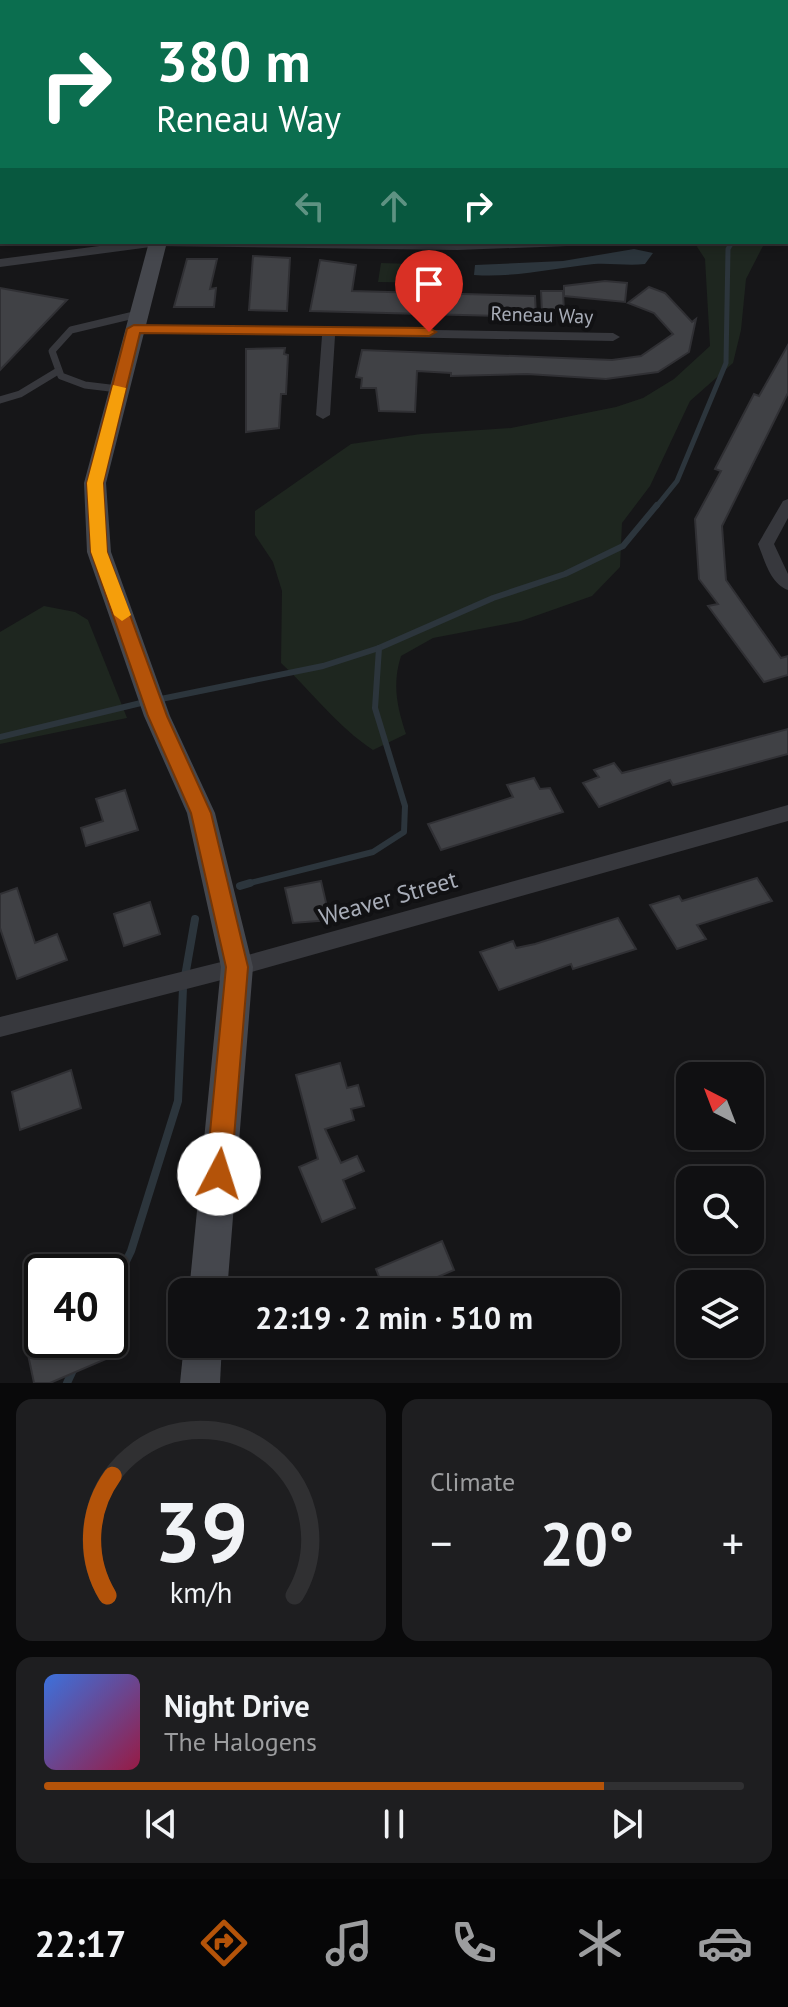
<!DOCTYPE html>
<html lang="en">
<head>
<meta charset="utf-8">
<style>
	body { margin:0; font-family:"PT Sans",sans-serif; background:#1e1e20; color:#f1f3f6; height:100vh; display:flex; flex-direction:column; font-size:30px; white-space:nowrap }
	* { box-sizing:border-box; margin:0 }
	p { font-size:26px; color:#9c9d9f }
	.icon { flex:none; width:44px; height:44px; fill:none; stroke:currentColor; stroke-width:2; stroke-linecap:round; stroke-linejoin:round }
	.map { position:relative; height:1383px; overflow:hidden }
	.drawer { display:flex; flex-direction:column; gap:16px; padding:16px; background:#09090a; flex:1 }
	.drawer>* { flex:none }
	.guide { position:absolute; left:0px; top:0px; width:788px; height:244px; box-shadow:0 4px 12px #0003,0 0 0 2px #303032; background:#0b6e4f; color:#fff; overflow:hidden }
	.needle { width:52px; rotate:318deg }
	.buttons { position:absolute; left:676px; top:1062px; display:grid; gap:16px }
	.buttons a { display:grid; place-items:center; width:88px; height:88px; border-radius:16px; background:#101012; box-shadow:0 4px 12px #0003,0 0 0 2px #303032; font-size:40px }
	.speed { position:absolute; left:24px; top:1254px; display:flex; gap:16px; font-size:40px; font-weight:700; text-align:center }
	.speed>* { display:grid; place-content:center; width:104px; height:104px; border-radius:50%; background:#101012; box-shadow:0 4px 12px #0003,0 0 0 2px #303032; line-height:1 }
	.speed .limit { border:4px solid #111; border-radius:12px; background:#fff; color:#111 }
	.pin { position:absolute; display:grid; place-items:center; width:68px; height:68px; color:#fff; margin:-82px -34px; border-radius:50% 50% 50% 0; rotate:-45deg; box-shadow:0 0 8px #0007 }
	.pin .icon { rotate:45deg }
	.me { position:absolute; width:88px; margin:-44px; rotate:5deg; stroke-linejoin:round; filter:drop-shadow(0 0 6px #0008) }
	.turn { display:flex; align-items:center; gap:28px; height:168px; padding:0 24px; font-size:36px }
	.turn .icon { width:104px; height:104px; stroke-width:2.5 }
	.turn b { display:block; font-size:56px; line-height:68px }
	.lanes { display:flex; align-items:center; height:76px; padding:0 24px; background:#0003; justify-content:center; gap:40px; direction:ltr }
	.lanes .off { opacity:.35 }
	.big { font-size:60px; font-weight:600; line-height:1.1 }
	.drawer .card { flex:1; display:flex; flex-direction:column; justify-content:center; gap:12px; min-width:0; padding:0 28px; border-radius:16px; background:#1e1e20 }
	.drawer .dial { align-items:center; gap:0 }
	.dial svg { height:208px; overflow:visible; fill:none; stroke:#303032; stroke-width:7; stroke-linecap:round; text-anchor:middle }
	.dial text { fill:#f1f3f6; stroke:none }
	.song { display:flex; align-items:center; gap:24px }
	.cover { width:96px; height:96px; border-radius:12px; background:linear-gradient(135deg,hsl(220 70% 55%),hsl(340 70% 35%)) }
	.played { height:8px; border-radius:4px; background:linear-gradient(90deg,#b45309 80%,#303032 80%) }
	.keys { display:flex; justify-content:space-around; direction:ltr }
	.heat { display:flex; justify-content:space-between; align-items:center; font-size:44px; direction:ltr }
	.drawer .tiles { flex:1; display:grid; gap:16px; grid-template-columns:1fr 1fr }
	.card:last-child { grid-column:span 2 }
	.trip { position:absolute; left:168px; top:1278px; width:452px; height:80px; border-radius:16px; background:#101012; box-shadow:0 4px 12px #0003,0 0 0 2px #303032; font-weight:600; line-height:80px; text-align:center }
	.menu { display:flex; height:128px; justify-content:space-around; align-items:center; background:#060607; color:#9c9d9f }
	.menu .icon { width:56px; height:56px }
	.menu .current { color:#b45309 }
	.menu b { font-size:36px; color:#f1f3f6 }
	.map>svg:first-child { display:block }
	.green { fill:#1e261f }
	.water { fill:#2c353c }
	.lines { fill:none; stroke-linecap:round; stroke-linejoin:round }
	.stream-far2 { stroke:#2c353c; stroke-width:5 }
	.stream-far1 { stroke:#2c353c; stroke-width:6 }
	.stream { stroke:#2c353c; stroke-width:8 }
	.building { fill:#404145; stroke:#303034; stroke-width:2 }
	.lane-far1 { stroke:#37383d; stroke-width:5 }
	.lane { stroke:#37383d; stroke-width:7 }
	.street { fill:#37383d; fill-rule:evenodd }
	.secondary { fill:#45474d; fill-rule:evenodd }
	.highway { fill:#63666e; fill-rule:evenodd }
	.route { fill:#b45309; stroke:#753606; stroke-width:2 }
	.slow { fill:#f59e0b }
	.labels { text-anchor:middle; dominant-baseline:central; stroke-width:8; stroke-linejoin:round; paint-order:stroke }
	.far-street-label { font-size:20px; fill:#a8adb8; stroke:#111113 }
	.street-label { font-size:24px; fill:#a8adb8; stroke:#111113 }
</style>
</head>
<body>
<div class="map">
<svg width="788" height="1383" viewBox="0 0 788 1383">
	<rect width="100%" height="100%" fill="#161618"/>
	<g class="green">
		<path d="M694,242h71l-19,37 -5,51 -8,33 -43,38 -40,85 -28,37 -2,44 -28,29 -71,25 -88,17 -32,18c-9,28 -4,51 5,78l-33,16c-35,-23 -61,-58 -92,-87l1,-72 -9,-29 -18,-27v-24l96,-67 70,-10 90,-6 105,-21 27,-9 31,-19 36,-33 -5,-87z"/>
		<path d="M381,263l62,2 -1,18 -64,-1z"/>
		<path d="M44,606l31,6 13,8 39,98 -127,26v-112z"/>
	</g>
	<path class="water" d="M634,249l19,4 -8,11c-17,2 -33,-1 -51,0 -41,4 -79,14 -120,11l1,-10 88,-4z"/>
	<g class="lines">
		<path class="stream-far2" d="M656,507l21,-26 49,-118 2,-114 4,-7"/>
		<g class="stream-far1">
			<path d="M156,700l167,-34 56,-18 114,-50 72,-24 58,-28 34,-41"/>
			<path d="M0,737l145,-35"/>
			<path d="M242,885l131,-33 31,-20 1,-26 -30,-98 4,-60"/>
		</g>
		<g class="stream">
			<path d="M240,886l10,-3"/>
			<path d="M110,1294l21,-43 47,-150 5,-113 12,-69"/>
			<path d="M67,1383l7,-15"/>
		</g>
	</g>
	<g class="building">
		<path d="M253,256l37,2 -3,53 -38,-1z"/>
		<path d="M187,259h30l-7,30 6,-1 -2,19h-40z"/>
		<path d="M320,260l36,5 -4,26 183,5 1,21 -226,-6z"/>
		<path d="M605,281l22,2 -2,19 -61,-6v-10z"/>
		<path d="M649,287l16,6 27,29 4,-3 -7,33 -31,20 -52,7 -79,-5 -76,2v-3l-34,-2 -2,41 -36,-1 -3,-23h-15l1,-10 -6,-1 6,-27 250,10 29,-4 32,-22 -19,-21 -26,-10z"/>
		<path d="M0,288l67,12 -67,70z"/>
		<path d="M541,291h22l1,22 -22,-1z"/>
		<path d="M788,345v48l-66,133 4,54 55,78 7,-2v19l-24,7 -56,-76 10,-2 -19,-25 -4,-60 26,-48 -6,-2 39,-75 5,2z"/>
		<path d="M285,348l-1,6 4,1 -2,39h-5l-2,34 -33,4v-83z"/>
		<path d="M788,729v25l-115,31 -3,-5 -71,27 -16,-24 16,-6 -5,-7 20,-7 8,10 12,-3z"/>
		<path d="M534,778l6,11 10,-1 13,24 -122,38 -13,-26 85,-27 -6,-12z"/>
		<path d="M125,790l13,40 -52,16 -5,-18 22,-7 -7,-22z"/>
		<path d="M757,878l15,23 -75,24 9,14 -29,10 -27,-44 29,-9 3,5z"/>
		<path d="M321,881l9,39 -37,3 -8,-35z"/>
		<path d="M17,888l18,55 22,-9 10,26 -50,19 -17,-51v-34z"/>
		<path d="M150,902l10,32 -36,12 -10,-32z"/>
		<path d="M618,918l18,31 -63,20 -2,-5 -72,26 -19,-38 33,-11 3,7 19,-4z"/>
		<path d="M340,1063l7,25 11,-3 6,21 -13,3 3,11 -29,9 16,34 16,-7 7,15 -21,9 12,28 -33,14 -23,-55 19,-8 -22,-84z"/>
		<path d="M71,1070l10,38 -61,22 -8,-38z"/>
		<path d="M442,1241l12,29 -19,8 6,14h-56l-9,-23z"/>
		<path d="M25,1340h91l4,13 -70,30h-16z"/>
	</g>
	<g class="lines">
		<g class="lane-far1">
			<path d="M206,2l17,-2"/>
			<path d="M286,2l29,-2"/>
		</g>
		<g class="lane">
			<path d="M118,389l-33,-4 -24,-9 -9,-25 19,-21 67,-16"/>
			<path d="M0,400l20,-6 38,-23"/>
		</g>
		<g class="street">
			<rect x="0" y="167" width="2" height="13"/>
			<path d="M786,205l2,1v8l-2,-1z"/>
			<path d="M130,242h443l-6,4 -110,4 -299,-4 -158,21v-8z"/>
			<path d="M134,325l479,8 7,4 -7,4 -278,-5 -5,79 -7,4 -7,-4 6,-79 -193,-4 -2,-3z"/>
			<path d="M788,499v19l-14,26 14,30v16c-18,-7 -23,-29 -30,-46l25,-43z"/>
			<path d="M788,805v16l-551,155 -237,61v-20l237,-59z"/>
		</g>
		<g class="secondary">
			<path d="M189,0h12l1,2h-14z"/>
			<rect x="0" y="61" width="2" height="8"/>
			<path d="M2,149v10l-2,1v-10z"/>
			<path d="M149,242h18l-61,241 5,69 59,164 45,97 38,154 -26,325h-38l32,-325 -34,-154 -43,-97 -57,-164 -3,-69z"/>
			<path d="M184,1344h38l-2,39h-40z"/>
		</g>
		<g class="highway">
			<path d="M493,0h23l-24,2z"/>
			<path d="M563,0h22l-23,2z"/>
			<rect x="0" y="91" width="2" height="10"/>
			<rect x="0" y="120" width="2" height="12"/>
		</g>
	</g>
	<path class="route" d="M134,325l295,3 7,4 -7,4 -289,-3 -37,150 4,69 60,164 44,97 37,154 -17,207 -4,8 -8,4 -9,-4 -4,-8 20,-207 -35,-154 -43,-97 -57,-164 -4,-69 40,-154z"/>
	<path class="slow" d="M113,385l13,3 -23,95 4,69 24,63 -9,6 -8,-6 -23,-63 -4,-69z"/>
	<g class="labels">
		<g class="far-street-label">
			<text transform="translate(542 315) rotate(2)">Reneau Way</text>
		</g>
		<g class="street-label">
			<text transform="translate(388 898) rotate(-16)">Weaver Street</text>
		</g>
	</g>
</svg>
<div class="buttons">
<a><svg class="needle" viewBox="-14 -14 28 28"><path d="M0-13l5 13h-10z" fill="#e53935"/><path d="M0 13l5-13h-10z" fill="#9c9d9f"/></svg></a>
<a><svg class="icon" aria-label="search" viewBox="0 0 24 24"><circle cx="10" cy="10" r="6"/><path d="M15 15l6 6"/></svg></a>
<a><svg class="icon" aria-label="layers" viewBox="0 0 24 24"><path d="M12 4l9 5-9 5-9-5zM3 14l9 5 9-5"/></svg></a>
</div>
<div class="speed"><div class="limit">40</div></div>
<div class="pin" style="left:429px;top:332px;background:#d93025"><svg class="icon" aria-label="arrive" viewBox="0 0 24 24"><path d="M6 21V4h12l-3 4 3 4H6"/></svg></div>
<svg class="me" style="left:219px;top:1174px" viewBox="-20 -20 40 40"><circle r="19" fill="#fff"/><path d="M0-13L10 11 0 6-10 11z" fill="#b45309"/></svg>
<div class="trip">22:19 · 2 min · 510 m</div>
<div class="guide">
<div class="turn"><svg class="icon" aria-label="right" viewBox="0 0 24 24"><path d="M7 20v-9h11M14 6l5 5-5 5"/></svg><div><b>380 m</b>Reneau Way</div></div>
<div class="lanes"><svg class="icon off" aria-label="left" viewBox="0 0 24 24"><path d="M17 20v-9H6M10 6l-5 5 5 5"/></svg><svg class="icon off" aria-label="ahead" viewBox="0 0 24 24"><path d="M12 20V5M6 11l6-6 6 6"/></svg><svg class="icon" aria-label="right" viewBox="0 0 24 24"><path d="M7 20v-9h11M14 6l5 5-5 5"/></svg></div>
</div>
</div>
<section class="drawer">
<div class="tiles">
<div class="card dial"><svg viewBox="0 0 100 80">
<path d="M14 69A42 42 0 1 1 86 69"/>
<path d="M14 69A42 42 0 0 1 16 23" stroke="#b45309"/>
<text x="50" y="56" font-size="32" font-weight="700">39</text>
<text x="50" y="72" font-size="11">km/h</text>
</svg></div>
<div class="card"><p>Climate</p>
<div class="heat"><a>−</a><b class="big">20°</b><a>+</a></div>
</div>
<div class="card">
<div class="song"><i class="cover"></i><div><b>Night Drive</b><p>The Halogens</p></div></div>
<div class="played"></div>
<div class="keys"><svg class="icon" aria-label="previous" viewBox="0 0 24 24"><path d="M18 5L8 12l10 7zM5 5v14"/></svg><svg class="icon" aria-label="pause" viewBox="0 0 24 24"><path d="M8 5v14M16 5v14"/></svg><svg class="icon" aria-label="next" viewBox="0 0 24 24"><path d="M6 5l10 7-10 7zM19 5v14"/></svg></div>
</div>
</div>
</section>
<nav class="menu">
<b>22:17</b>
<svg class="icon current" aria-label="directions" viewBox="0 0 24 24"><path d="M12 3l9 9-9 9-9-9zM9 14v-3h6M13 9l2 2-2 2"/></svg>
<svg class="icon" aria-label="music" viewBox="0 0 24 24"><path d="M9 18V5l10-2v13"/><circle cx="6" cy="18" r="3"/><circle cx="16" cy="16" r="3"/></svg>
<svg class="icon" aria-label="phone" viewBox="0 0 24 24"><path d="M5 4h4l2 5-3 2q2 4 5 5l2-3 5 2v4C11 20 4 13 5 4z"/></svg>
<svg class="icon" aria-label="climate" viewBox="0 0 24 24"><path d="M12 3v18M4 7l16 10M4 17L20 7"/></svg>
<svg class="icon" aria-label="car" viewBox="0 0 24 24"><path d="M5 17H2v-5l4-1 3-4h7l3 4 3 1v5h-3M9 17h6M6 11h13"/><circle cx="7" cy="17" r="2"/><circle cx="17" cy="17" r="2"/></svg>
</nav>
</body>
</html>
